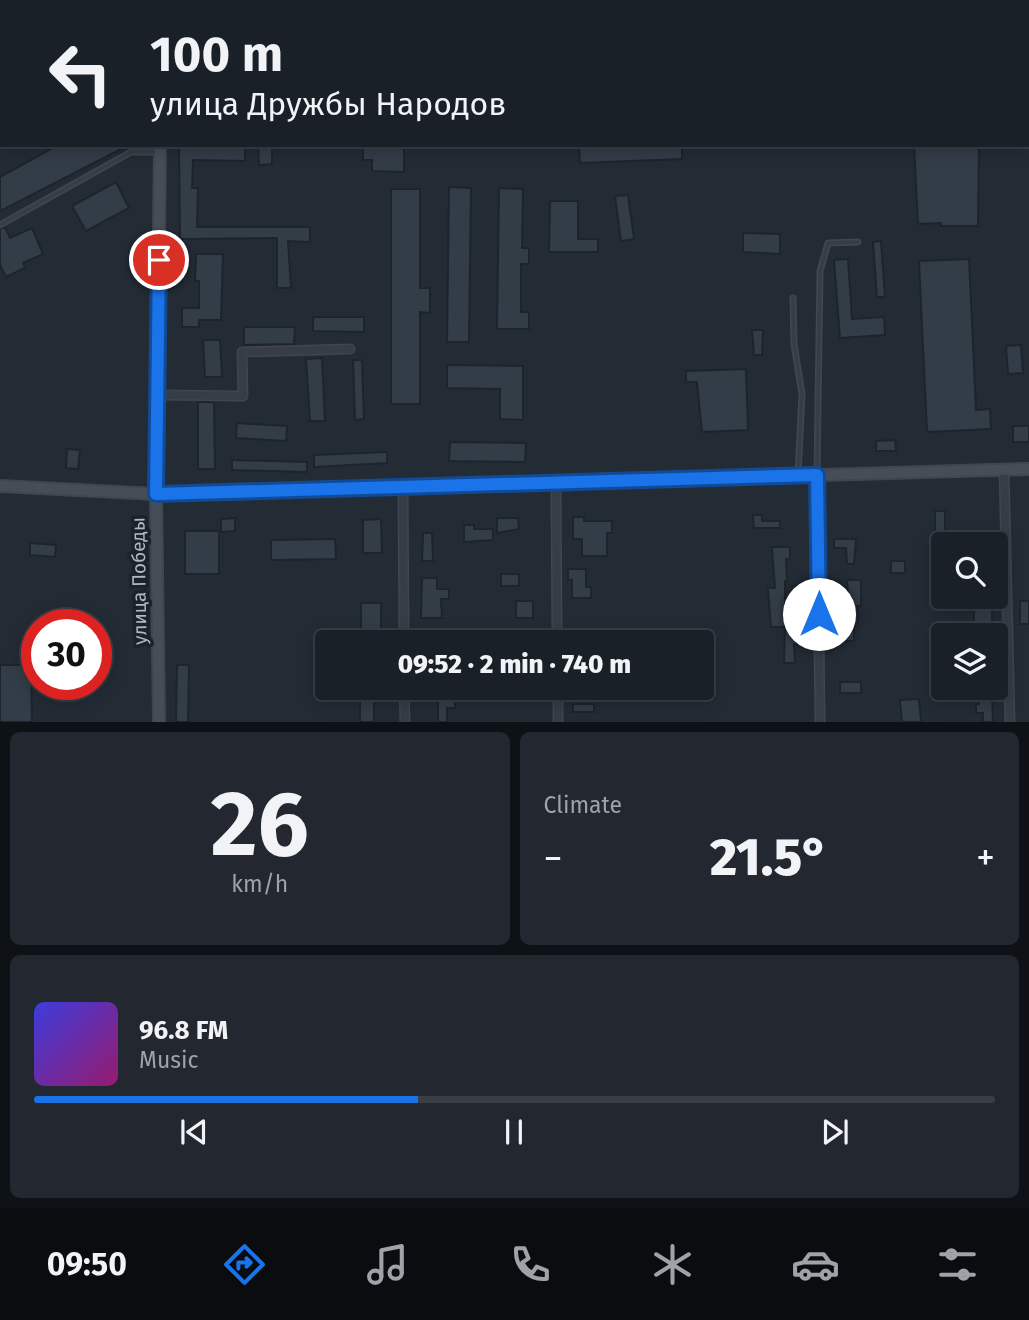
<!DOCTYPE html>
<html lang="en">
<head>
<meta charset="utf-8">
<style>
	body { margin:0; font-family:"Fira Sans",sans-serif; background:#232830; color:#f1f3f6; height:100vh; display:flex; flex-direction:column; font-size:26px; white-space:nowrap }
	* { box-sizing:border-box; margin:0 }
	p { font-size:23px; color:#9fa3a8 }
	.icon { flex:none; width:38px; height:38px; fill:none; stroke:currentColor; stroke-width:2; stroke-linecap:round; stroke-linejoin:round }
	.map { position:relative; height:722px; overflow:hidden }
	.side { display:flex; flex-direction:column; gap:10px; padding:10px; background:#0e1216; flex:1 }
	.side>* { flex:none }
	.guide { position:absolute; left:0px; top:0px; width:1029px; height:147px; box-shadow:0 4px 18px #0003,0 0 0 2px #383e45; background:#1a2028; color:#f1f3f6; overflow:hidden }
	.tools { position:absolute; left:931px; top:532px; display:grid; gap:14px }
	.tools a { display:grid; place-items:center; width:77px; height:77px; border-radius:7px; background:#1a2028; box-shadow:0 4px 18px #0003,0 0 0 2px #383e45; font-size:35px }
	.speed { position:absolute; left:21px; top:609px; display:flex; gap:14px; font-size:35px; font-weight:700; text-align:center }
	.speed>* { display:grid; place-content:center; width:91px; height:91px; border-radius:50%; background:#1a2028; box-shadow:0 4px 18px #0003,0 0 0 2px #383e45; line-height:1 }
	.speed .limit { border:10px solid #d22; background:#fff; color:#111 }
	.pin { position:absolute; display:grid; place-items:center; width:60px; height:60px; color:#fff; margin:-30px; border:4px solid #fff; border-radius:50%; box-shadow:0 2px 7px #0007 }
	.me { position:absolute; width:77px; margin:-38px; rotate:0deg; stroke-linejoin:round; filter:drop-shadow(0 0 5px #0008) }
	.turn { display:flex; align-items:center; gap:24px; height:147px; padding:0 35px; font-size:32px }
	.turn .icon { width:91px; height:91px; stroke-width:2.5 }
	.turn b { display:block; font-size:49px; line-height:60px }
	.big { font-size:52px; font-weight:800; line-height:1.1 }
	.side .tile { flex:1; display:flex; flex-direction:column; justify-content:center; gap:10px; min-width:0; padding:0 24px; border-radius:10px; background:#232830 }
	.side .dial { align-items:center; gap:0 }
	.dial b { font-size:91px; line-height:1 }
	.song { display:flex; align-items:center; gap:21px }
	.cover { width:84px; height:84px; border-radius:10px; background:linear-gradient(135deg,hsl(240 70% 55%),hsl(320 70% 35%)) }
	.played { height:7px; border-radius:4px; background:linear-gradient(90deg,#1a73e8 40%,#383e45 40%) }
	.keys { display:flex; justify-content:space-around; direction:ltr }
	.heat { display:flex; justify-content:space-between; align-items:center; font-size:38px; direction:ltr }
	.side .tiles { flex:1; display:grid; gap:10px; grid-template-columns:1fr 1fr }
	.tile:last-child { grid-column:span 2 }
	.trip { position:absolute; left:315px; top:630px; width:399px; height:70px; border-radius:7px; background:#1a2028; box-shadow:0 4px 18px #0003,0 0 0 2px #383e45; font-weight:800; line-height:70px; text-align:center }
	.menu { display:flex; height:112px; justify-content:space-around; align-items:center; background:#0a0d10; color:#9fa3a8 }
	.menu .icon { width:49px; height:49px }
	.menu .selected { color:#1a73e8 }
	.menu b { font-size:32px; color:#f1f3f6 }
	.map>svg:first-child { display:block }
	.building { fill:#333d48; stroke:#1e242c; stroke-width:2 }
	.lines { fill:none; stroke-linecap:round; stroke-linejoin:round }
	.lane-casing { stroke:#40464f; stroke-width:7 }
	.street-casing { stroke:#40464f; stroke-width:11 }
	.secondary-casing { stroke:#40464f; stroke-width:14 }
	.lane { stroke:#363d46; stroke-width:3.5 }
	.street { stroke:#363d46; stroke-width:8 }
	.secondary { stroke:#454d58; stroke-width:10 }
	.route-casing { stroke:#114b97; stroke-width:18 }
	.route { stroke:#1a73e8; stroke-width:12 }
	.labels { text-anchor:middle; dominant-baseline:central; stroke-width:7; stroke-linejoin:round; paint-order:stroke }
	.street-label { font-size:19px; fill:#b1b8c2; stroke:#1c222a }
</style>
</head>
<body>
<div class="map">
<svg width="1029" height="722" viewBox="0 0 1029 722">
	<rect width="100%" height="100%" fill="#232b35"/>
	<g class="building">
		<path d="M58,145h71l-129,66v-34z"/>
		<path d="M179,145h66v16l-52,-1 -1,28h6l-1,39h113v15l-22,-1 3,47h-14v-50l-97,1z"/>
		<path d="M258,145h14v19l-13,1z"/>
		<path d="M363,145h41v27l-32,-1v-11h-9z"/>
		<path d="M579,145h103v14l-102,4z"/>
		<path d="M914,145h65l-1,81h-37v-3l-23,1z"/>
		<path d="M116,182l13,26 -43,23 -14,-25z"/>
		<path d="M449,187l22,1 -2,154h-22z"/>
		<path d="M499,188l24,1 -1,59h7v16h-8v48h8v17h-32z"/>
		<path d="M391,189h29v99h10v25l-10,-1v92h-29z"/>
		<path d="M628,195l6,44 -13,2 -6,-45z"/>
		<path d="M550,201h28v38h20v13h-49z"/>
		<path d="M5,227l5,11 22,-10 11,26 -20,9 2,5 -19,9 -6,-12v-36z"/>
		<path d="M743,233l37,1v20l-37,-2z"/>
		<path d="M881,241l4,56h-8l-4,-55z"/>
		<path d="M196,254h27l-2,66h-22v7h-17v-19h17v-27h-4z"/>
		<path d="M848,259l4,60 32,-2 1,18 -45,3 -6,-78z"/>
		<path d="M969,259l7,151 14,-1 1,20 -64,3 -8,-171z"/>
		<path d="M313,317h51v15l-51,-1z"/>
		<path d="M244,327h51l-1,17 -50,1z"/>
		<path d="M752,330h11l-1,25h-8z"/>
		<path d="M203,340h17l2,37h-17z"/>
		<path d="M1021,345l2,28 -15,1 -2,-28z"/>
		<path d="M322,358l3,63h-15l-4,-62z"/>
		<path d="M353,360h9l2,59 -9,1z"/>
		<path d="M447,365l76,1v54l-23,-1v-30l-53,-1z"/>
		<path d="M746,369l2,61 -46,2 -5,-50h-11v-11z"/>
		<path d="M198,402h16l1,67h-17z"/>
		<path d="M237,423l50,3 -1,15 -50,-3z"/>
		<rect x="1013" y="426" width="16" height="16"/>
		<path d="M895,440l1,11h-20v-10z"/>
		<path d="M450,442l76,1 -1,19 -76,-1z"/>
		<path d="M67,449l13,1 -2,19 -12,-1z"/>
		<path d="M387,452v11l-73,4v-12z"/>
		<path d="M232,460l75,2v10l-75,-2z"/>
		<rect x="935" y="511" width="10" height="20"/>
		<path d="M753,515h9v6h18v7h-26z"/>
		<path d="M573,517h11v4h28v12h-5v23h-25v-17h-9z"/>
		<path d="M235,518v13l-14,1v-13z"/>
		<path d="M497,518h21l1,11 -22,4z"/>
		<path d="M381,519l1,34h-19v-33z"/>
		<path d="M464,525h10v4h19v11l-29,2z"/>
		<rect x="185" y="531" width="34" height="43"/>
		<path d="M423,533h9l1,28h-11z"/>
		<path d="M335,539l1,20 -65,1v-20z"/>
		<path d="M834,539h22l-2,25h-7l-1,-16h-12z"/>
		<path d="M30,543l26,2 -1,12 -25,-2z"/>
		<path d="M772,547h18v12h-4l1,22h-2v41l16,-1v9h-4v14h-3l1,19h-11l1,-36h-14l-3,-39h7z"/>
		<rect x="891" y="561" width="14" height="12"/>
		<path d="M568,569h18v18h5v11h-19v-18h-4z"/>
		<rect x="501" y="574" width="18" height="12"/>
		<path d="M422,578h15v11h12v10h-8l1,19h-21z"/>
		<path d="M847,580h14v26h-4l1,16h-4v19h-16v-47h10z"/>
		<rect x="516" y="601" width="17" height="17"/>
		<rect x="974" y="601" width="18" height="30"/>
		<rect x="1020" y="601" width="9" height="23"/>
		<rect x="361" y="603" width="20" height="37"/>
		<path d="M0,665h31l1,57h-32z"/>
		<path d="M177,665h12l-1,57h-12z"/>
		<rect x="840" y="682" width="21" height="11"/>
		<path d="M979,688h13l1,34h-10v-9h-7v-9h3z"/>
		<path d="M438,694h17v14h-8v14h-9z"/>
		<rect x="360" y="699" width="14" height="23"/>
		<path d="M919,699l2,23h-19l-2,-22z"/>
		<rect x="573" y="704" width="21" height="8"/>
	</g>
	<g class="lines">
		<g class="lane-casing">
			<g id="lane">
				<path d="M406,0v2"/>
				<path d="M0,95h2"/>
				<path d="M0,225l131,-73h27"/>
				<path d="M793,298l1,46 8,50 -4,80"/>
				<path d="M817,473l3,-202 8,-28 30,-1"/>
			</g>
		</g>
		<g class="street-casing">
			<g id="street">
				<path d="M38,2l3,-2"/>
				<path d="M108,2l2,-2"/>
				<path d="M0,32l2,-2"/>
				<path d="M157,395l86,1 -1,-44 108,-3"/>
				<path d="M1004,469l6,253"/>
				<path d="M817,475l3,247"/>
				<path d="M556,483l1,159"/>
				<path d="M403,486l1,156"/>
				<path d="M404,688l1,34"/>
				<path d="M558,688v34"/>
			</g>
		</g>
		<g class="secondary-casing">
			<g id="secondary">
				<path d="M0,486l156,8 873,-25"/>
				<path d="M159,722l-3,-228 4,-349"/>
			</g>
		</g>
		<use href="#lane" class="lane"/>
		<use href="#street" class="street"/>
		<use href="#secondary" class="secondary"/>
	</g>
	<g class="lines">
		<g class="route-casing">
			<path id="route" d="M159,260l-3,234 661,-19 2,139"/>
		</g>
		<use href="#route" class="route"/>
	</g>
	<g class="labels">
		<g class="street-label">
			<text transform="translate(139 581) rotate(-91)">улица Победы</text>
		</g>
	</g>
</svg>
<div class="tools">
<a><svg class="icon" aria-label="search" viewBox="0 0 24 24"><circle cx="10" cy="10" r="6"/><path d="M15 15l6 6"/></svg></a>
<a><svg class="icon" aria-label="layers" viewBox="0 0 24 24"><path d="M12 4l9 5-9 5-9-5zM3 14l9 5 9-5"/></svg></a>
</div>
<div class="speed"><div class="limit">30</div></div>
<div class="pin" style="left:159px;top:260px;background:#d93025"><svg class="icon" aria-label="arrive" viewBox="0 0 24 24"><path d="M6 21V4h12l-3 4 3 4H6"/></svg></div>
<svg class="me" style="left:819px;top:614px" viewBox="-20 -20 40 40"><circle r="19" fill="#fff"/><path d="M0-13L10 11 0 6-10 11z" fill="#1a73e8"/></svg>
<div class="trip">09:52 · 2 min · 740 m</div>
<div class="guide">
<div class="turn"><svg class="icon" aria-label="left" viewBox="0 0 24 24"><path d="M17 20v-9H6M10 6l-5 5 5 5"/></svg><div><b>100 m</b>улица Дружбы Народов</div></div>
</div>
</div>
<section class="side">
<div class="tiles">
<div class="tile dial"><b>26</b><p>km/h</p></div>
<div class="tile"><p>Climate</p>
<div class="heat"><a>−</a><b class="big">21.5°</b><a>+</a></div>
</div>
<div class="tile">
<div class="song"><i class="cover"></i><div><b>96.8 FM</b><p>Music</p></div></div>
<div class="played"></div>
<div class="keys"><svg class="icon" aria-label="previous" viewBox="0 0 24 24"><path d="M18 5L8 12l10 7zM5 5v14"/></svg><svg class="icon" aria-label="pause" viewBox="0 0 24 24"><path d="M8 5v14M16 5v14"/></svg><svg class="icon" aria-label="next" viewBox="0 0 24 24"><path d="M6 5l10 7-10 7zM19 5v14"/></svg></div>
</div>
</div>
</section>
<nav class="menu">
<b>09:50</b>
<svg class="icon selected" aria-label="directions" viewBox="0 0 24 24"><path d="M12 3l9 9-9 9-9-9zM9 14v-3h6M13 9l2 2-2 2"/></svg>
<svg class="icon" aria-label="music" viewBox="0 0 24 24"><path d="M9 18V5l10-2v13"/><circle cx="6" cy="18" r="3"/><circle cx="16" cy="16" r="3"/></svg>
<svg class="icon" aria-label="phone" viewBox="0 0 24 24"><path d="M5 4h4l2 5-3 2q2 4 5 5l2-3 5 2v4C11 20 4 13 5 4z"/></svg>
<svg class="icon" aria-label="climate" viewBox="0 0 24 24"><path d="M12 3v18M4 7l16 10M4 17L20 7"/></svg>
<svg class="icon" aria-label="car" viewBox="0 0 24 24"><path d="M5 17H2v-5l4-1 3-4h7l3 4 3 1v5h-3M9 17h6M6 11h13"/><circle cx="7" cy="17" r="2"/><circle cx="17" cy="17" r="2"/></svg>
<svg class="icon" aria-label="filters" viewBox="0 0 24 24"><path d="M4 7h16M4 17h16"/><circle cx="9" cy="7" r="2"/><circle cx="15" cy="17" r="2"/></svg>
</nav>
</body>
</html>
